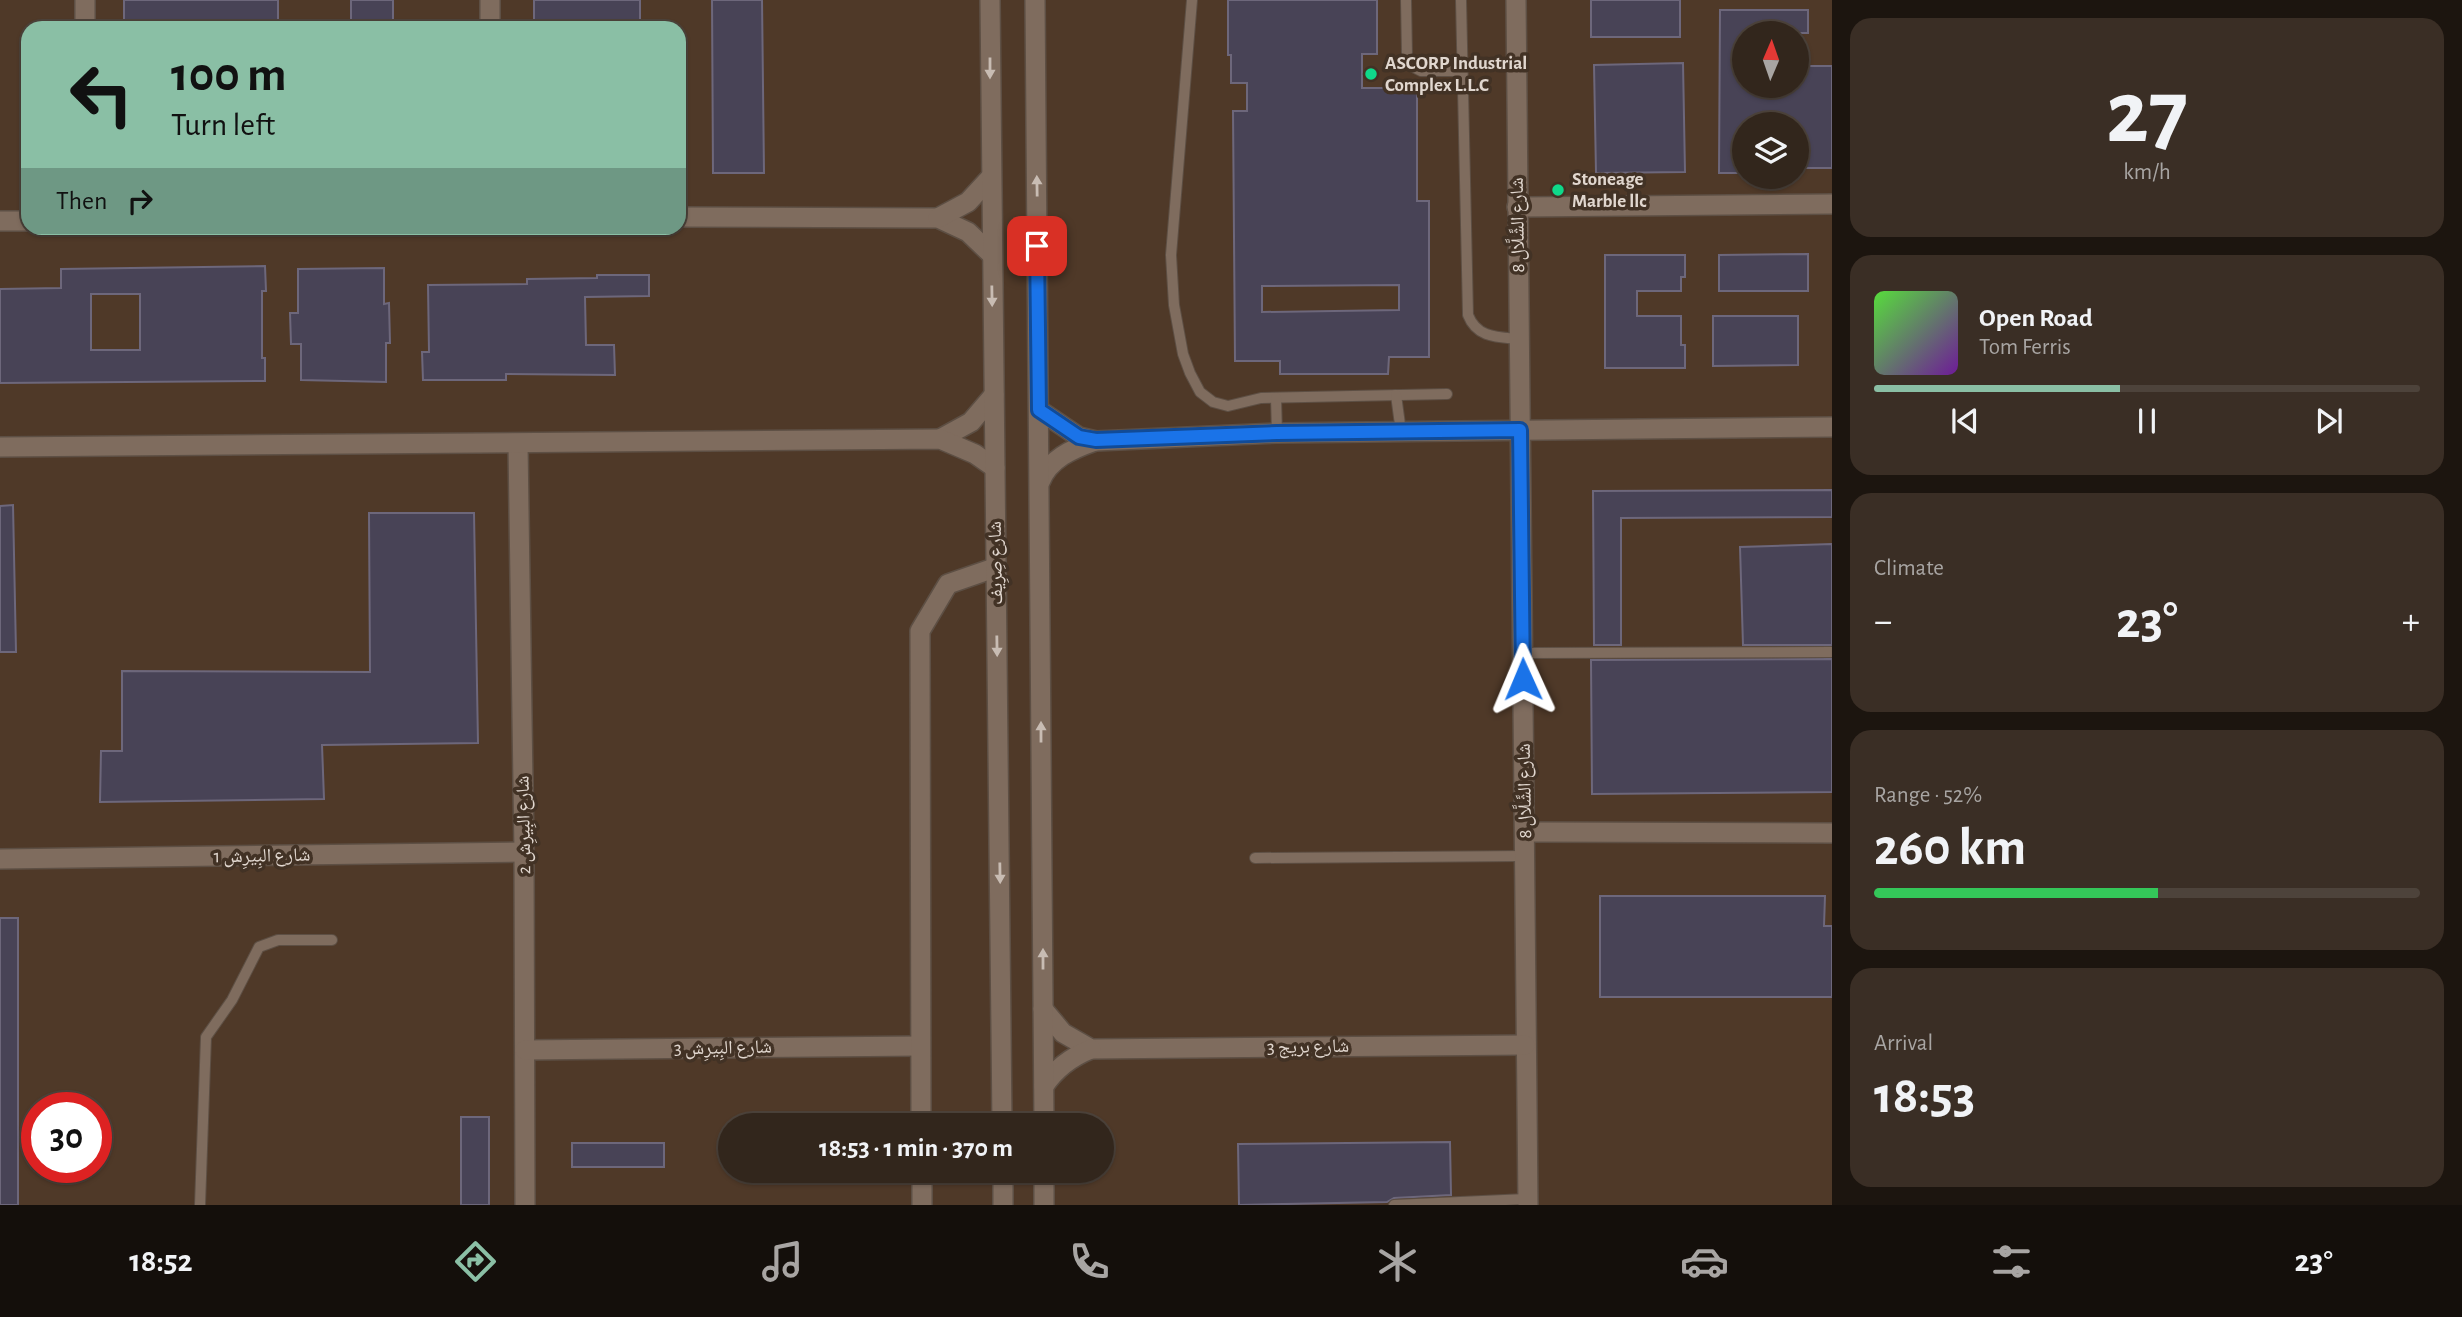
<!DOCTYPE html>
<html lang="en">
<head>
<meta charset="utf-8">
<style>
	body { margin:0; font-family:"Alegreya Sans","Noto Naskh Arabic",sans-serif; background:#3a2e25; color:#f1f3f6; height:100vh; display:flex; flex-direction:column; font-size:26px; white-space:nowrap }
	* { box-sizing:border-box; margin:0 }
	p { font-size:23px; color:#a8a5a3 }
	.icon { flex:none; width:38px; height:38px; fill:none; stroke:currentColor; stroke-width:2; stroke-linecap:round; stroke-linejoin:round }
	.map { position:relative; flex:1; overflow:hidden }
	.side { display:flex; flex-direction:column; gap:18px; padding:18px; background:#1c150f; width:630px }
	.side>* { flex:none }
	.guide { position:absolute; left:21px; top:21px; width:665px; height:214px; border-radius:21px; box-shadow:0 2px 5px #0004,0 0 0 2px #4d433b; background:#8abfa5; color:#111; overflow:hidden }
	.needle { width:46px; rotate:2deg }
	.fabs { position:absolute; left:1732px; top:21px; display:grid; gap:14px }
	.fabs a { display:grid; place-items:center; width:77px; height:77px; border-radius:50%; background:#32261c; box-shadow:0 2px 5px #0004,0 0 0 2px #4d433b; font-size:35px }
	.speed { position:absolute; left:21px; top:1092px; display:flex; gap:14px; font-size:35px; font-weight:700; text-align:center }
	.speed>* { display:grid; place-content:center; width:91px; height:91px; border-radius:50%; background:#32261c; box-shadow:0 2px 5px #0004,0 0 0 2px #4d433b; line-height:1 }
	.speed .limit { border:10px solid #d22; background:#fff; color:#111 }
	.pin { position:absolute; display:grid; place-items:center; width:60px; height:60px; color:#fff; margin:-30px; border-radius:14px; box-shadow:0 4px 10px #0006 }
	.me { position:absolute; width:77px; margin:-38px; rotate:359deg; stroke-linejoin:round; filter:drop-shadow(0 0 5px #0008) }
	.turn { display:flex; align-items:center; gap:24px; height:147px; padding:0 35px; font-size:32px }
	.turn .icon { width:91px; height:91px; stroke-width:2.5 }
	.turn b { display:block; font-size:49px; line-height:60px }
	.then { display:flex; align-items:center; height:66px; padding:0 35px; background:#0003; gap:14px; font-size:26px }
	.big { font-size:52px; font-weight:700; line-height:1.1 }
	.side .tile { flex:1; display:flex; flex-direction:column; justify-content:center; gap:10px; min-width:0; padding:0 24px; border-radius:21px; background:#3a2e25 }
	.side .dial { align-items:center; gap:0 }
	.dial b { font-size:91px; line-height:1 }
	.song { display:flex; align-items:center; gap:21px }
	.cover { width:84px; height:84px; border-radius:10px; background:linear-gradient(135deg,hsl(110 70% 55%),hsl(280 70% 35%)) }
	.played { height:7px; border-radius:4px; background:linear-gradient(90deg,#8abfa5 45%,#4d433b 45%) }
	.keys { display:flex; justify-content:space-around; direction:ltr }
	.heat { display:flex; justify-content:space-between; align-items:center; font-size:38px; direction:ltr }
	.charge { height:10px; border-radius:5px; background:linear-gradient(90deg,#34c759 52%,#4d433b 0) }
	.trip { position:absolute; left:718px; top:1113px; width:396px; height:70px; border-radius:35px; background:#32261c; box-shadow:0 2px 5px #0004,0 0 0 2px #4d433b; font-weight:700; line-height:70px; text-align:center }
	.tab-bar { display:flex; height:112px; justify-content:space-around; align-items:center; background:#140f0b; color:#a8a5a3 }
	.tab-bar .icon { width:49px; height:49px }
	.tab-bar .on { color:#8abfa5 }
	.tab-bar b { font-size:32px; color:#f1f3f6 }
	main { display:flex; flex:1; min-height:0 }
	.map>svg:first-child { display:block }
	.built { fill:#4f3928; fill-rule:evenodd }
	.building { fill:#484356; stroke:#6d677b; stroke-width:2; fill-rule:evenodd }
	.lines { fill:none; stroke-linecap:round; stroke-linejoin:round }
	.service-casing { stroke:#5d4f44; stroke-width:12 }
	.minor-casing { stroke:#5d4f44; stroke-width:22 }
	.secondary-casing { stroke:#5d4f44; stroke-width:22 }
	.service { stroke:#7f6c5e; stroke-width:10 }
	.minor { stroke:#7f6c5e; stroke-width:19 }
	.secondary { stroke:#7f6c5e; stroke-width:19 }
	.oneway { fill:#c8bcb3 }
	.route-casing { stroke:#114b97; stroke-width:18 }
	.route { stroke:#1a73e8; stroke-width:12 }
	.poi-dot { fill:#0fd98a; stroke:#423225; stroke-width:2.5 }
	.labels { text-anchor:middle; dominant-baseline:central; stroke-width:7; stroke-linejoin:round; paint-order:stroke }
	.poi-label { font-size:19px; font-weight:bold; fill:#e1d7cf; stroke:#423225; text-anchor:start }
	.street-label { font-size:19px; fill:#e1d7cf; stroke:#423225 }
</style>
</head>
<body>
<main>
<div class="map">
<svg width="1832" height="1205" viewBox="0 0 1832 1205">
	<rect width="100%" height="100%" fill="#423225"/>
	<path class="built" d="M0,0h1832v1205h-1832zM28,28h651v200h-651zM1745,33h52v53h-52zM1745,124h52v53h-52zM37,1108h59v59h-59zM730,1125h371v46h-371z"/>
	<g class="building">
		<rect x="124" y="0" width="154" height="28"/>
		<rect x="351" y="0" width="42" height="28"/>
		<rect x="534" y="0" width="106" height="28"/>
		<path d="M712,0h50l2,173h-51z"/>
		<path d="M1228,0h149v54h-15v34h55v113h12v156h-40l-1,17h-108v-13h-45l-2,-250h14v-28h-16v-28h-3zM1399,285v25l-137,2v-26z"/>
		<rect x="1591" y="0" width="89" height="37"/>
		<path d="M1720,10h88v23h-63v53h52v-20h35v102h-35v-44h-52v49h-26z"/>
		<path d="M1683,63l2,109 -89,1 -2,-108z"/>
		<path d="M1808,254v37h-89v-36z"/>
		<path d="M1605,255h80v22h-4v14h-44v25h44v29h4v23h-80z"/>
		<path d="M265,266l1,25h-4v67h3v23l-265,2v-94l61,-1v-19zM91,294h49v56h-49z"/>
		<path d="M384,268v36l5,-1 1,40h-4v39l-85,-2v-36h-10l-1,-31h8v-44z"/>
		<path d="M597,275h52v21l-64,1 1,48h28l1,30 -109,-1v6h-83l-1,-28h7l-1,-67 99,-1v-5l70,-1z"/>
		<path d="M1713,316h85v49l-85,1z"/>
		<path d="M1832,490v27l-211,1v127h-27l-1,-154z"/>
		<path d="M13,505l3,147h-16v-146z"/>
		<path d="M369,513h105l4,230 -156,2 2,54 -224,3 1,-51h21v-80l248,1z"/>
		<path d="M1832,544v101h-89l-3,-98z"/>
		<path d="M1832,659v133l-240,2 -1,-134z"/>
		<path d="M1600,896h225l-1,30h8v71h-232z"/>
		<rect x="0" y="918" width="18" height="287"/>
		<rect x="461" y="1117" width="28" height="88"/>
		<path d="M1450,1142l1,53 -57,3 -7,4 -148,3 -1,-61z"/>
		<rect x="572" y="1143" width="92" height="24"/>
	</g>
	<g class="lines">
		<g class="service-casing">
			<g id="service">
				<path d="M1192,0l-21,255 3,50 9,49 7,19 10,19 13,10 15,4 33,-8 186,-4"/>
				<path d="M1406,0l1,55 4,11 10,5h41"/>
				<path d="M1461,0l7,315c9,23 29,22 51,24"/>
				<path d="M1396,395l5,37"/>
				<path d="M1276,398l1,35"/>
				<path d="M1522,653l310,-1"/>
				<path d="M1255,858l270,-2"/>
				<path d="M200,1205l6,-168 26,-37 27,-53 19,-7h54"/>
				<path d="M1394,1205l134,-6"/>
			</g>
		</g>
		<g class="minor-casing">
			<g id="minor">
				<path d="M85,0v28"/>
				<path d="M1516,0l12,1205"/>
				<path d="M490,28v-28"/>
				<path d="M1517,207l315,-3"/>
				<path d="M679,217l259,1 30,14 23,22"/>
				<path d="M938,218l30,-16 23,-25"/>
				<path d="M0,221h28"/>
				<path d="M1039,410l40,27 17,4 181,-8 555,-6"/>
				<path d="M940,439l31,-17 23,-27"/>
				<path d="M518,444l6,408 1,353"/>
				<path d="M0,447l940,-8 35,15 20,14"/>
				<path d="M1040,482c9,-23 32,-33 55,-41"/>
				<path d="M1525,832l307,1"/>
				<path d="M0,859l524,-7"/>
				<path d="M1043,1009l20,24 28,16 434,-4"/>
				<path d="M525,1050l395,-4"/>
				<path d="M1044,1086c12,-18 27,-29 47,-37"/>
				<path d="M921,1125l-1,-494 28,-47 49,-17"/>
				<path d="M922,1171v34"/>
			</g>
		</g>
		<g class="secondary-casing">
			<g id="secondary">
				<path d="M990,0l12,1125"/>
				<path d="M1035,0l9,1125"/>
				<path d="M1003,1171v34"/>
				<path d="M1044,1171v34"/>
			</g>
		</g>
		<use href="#service" class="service"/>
		<use href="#minor" class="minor"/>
		<use href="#secondary" class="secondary"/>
	</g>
	<defs><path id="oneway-solid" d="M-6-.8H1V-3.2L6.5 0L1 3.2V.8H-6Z" transform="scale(1.75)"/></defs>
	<g class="oneway">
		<use href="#oneway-solid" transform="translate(990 68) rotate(90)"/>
		<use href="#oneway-solid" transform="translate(1037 186) rotate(-91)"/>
		<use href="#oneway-solid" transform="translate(992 296) rotate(89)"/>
		<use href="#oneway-solid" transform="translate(997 646) rotate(89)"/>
		<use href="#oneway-solid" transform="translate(1041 732) rotate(-90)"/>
		<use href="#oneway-solid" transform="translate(1000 873) rotate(89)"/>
		<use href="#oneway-solid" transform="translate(1043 959) rotate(-90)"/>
	</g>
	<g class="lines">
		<g class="route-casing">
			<path id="route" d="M1037,246l2,164 40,27 17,3 181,-7 243,-3 3,249"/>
		</g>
		<use href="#route" class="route"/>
	</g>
	<g class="poi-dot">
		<circle cx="1371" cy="74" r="7"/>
		<circle cx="1558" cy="190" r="7"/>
	</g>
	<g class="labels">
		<g class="poi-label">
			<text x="1385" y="63">ASCORP Industrial<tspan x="1385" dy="22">Complex L.L.C</tspan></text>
			<text x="1572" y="179">Stoneage<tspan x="1572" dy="22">Marble llc</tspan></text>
		</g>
		<g class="street-label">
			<text transform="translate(1518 225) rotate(-91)">شارع الشَّلَّال 8</text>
			<text transform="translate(996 563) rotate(-91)">شارع صِرِيف</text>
			<text transform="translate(1525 791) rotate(-91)">شارع الشَّلَّال 8</text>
			<text transform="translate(524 825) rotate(-91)">شارع البِيرِش 2</text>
			<text transform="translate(262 856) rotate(-1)">شارع البِيرِش 1</text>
			<text transform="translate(1308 1047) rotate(-1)">شارع بريج 3</text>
			<text transform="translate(723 1048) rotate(-1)">شارع البِيرِش 3</text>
		</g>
	</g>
</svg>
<div class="fabs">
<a><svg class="needle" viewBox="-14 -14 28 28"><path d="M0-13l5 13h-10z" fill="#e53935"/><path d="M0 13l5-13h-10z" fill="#a8a5a3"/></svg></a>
<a><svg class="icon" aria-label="layers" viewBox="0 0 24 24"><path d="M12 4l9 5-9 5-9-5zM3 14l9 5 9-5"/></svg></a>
</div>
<div class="speed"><div class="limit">30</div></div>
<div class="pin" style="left:1037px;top:246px;background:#d93025"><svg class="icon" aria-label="arrive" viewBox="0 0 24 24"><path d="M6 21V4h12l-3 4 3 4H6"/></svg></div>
<svg class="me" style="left:1523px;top:679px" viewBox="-20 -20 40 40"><path d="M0-17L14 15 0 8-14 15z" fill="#1a73e8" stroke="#fff" stroke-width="4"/></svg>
<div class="trip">18:53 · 1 min · 370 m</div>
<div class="guide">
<div class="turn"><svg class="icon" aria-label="left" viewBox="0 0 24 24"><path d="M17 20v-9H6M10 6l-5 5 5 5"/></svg><div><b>100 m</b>Turn left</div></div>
<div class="then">Then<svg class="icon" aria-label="right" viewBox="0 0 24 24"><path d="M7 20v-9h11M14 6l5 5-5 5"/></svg></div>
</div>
</div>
<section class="side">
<div class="tile dial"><b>27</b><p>km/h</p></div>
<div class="tile">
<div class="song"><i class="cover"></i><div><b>Open Road</b><p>Tom Ferris</p></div></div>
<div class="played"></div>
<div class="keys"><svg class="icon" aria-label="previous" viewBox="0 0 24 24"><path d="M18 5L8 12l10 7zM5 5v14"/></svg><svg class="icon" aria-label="pause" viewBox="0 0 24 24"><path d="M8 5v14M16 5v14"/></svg><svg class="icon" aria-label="next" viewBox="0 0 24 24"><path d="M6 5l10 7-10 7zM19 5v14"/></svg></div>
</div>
<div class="tile"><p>Climate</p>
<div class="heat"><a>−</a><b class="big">23°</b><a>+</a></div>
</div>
<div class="tile"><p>Range · 52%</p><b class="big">260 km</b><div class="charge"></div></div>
<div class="tile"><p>Arrival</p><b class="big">18:53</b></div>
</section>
</main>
<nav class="tab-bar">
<b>18:52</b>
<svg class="icon on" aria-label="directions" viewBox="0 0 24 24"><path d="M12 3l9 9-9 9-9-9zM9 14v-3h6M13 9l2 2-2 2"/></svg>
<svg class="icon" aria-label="music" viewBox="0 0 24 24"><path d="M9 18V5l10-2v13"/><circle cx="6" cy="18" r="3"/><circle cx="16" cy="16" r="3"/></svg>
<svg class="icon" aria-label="phone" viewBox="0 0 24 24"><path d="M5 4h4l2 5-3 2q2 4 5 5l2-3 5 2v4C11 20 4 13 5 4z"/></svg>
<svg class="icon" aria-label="climate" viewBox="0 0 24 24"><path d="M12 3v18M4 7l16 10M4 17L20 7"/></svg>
<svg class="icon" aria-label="car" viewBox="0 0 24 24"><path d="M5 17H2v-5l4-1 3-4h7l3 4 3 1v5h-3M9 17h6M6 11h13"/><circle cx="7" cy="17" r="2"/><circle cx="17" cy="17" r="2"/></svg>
<svg class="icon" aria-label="filters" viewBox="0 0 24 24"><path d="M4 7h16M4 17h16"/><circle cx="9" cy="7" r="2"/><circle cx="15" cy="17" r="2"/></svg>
<b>23°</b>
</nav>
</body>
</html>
